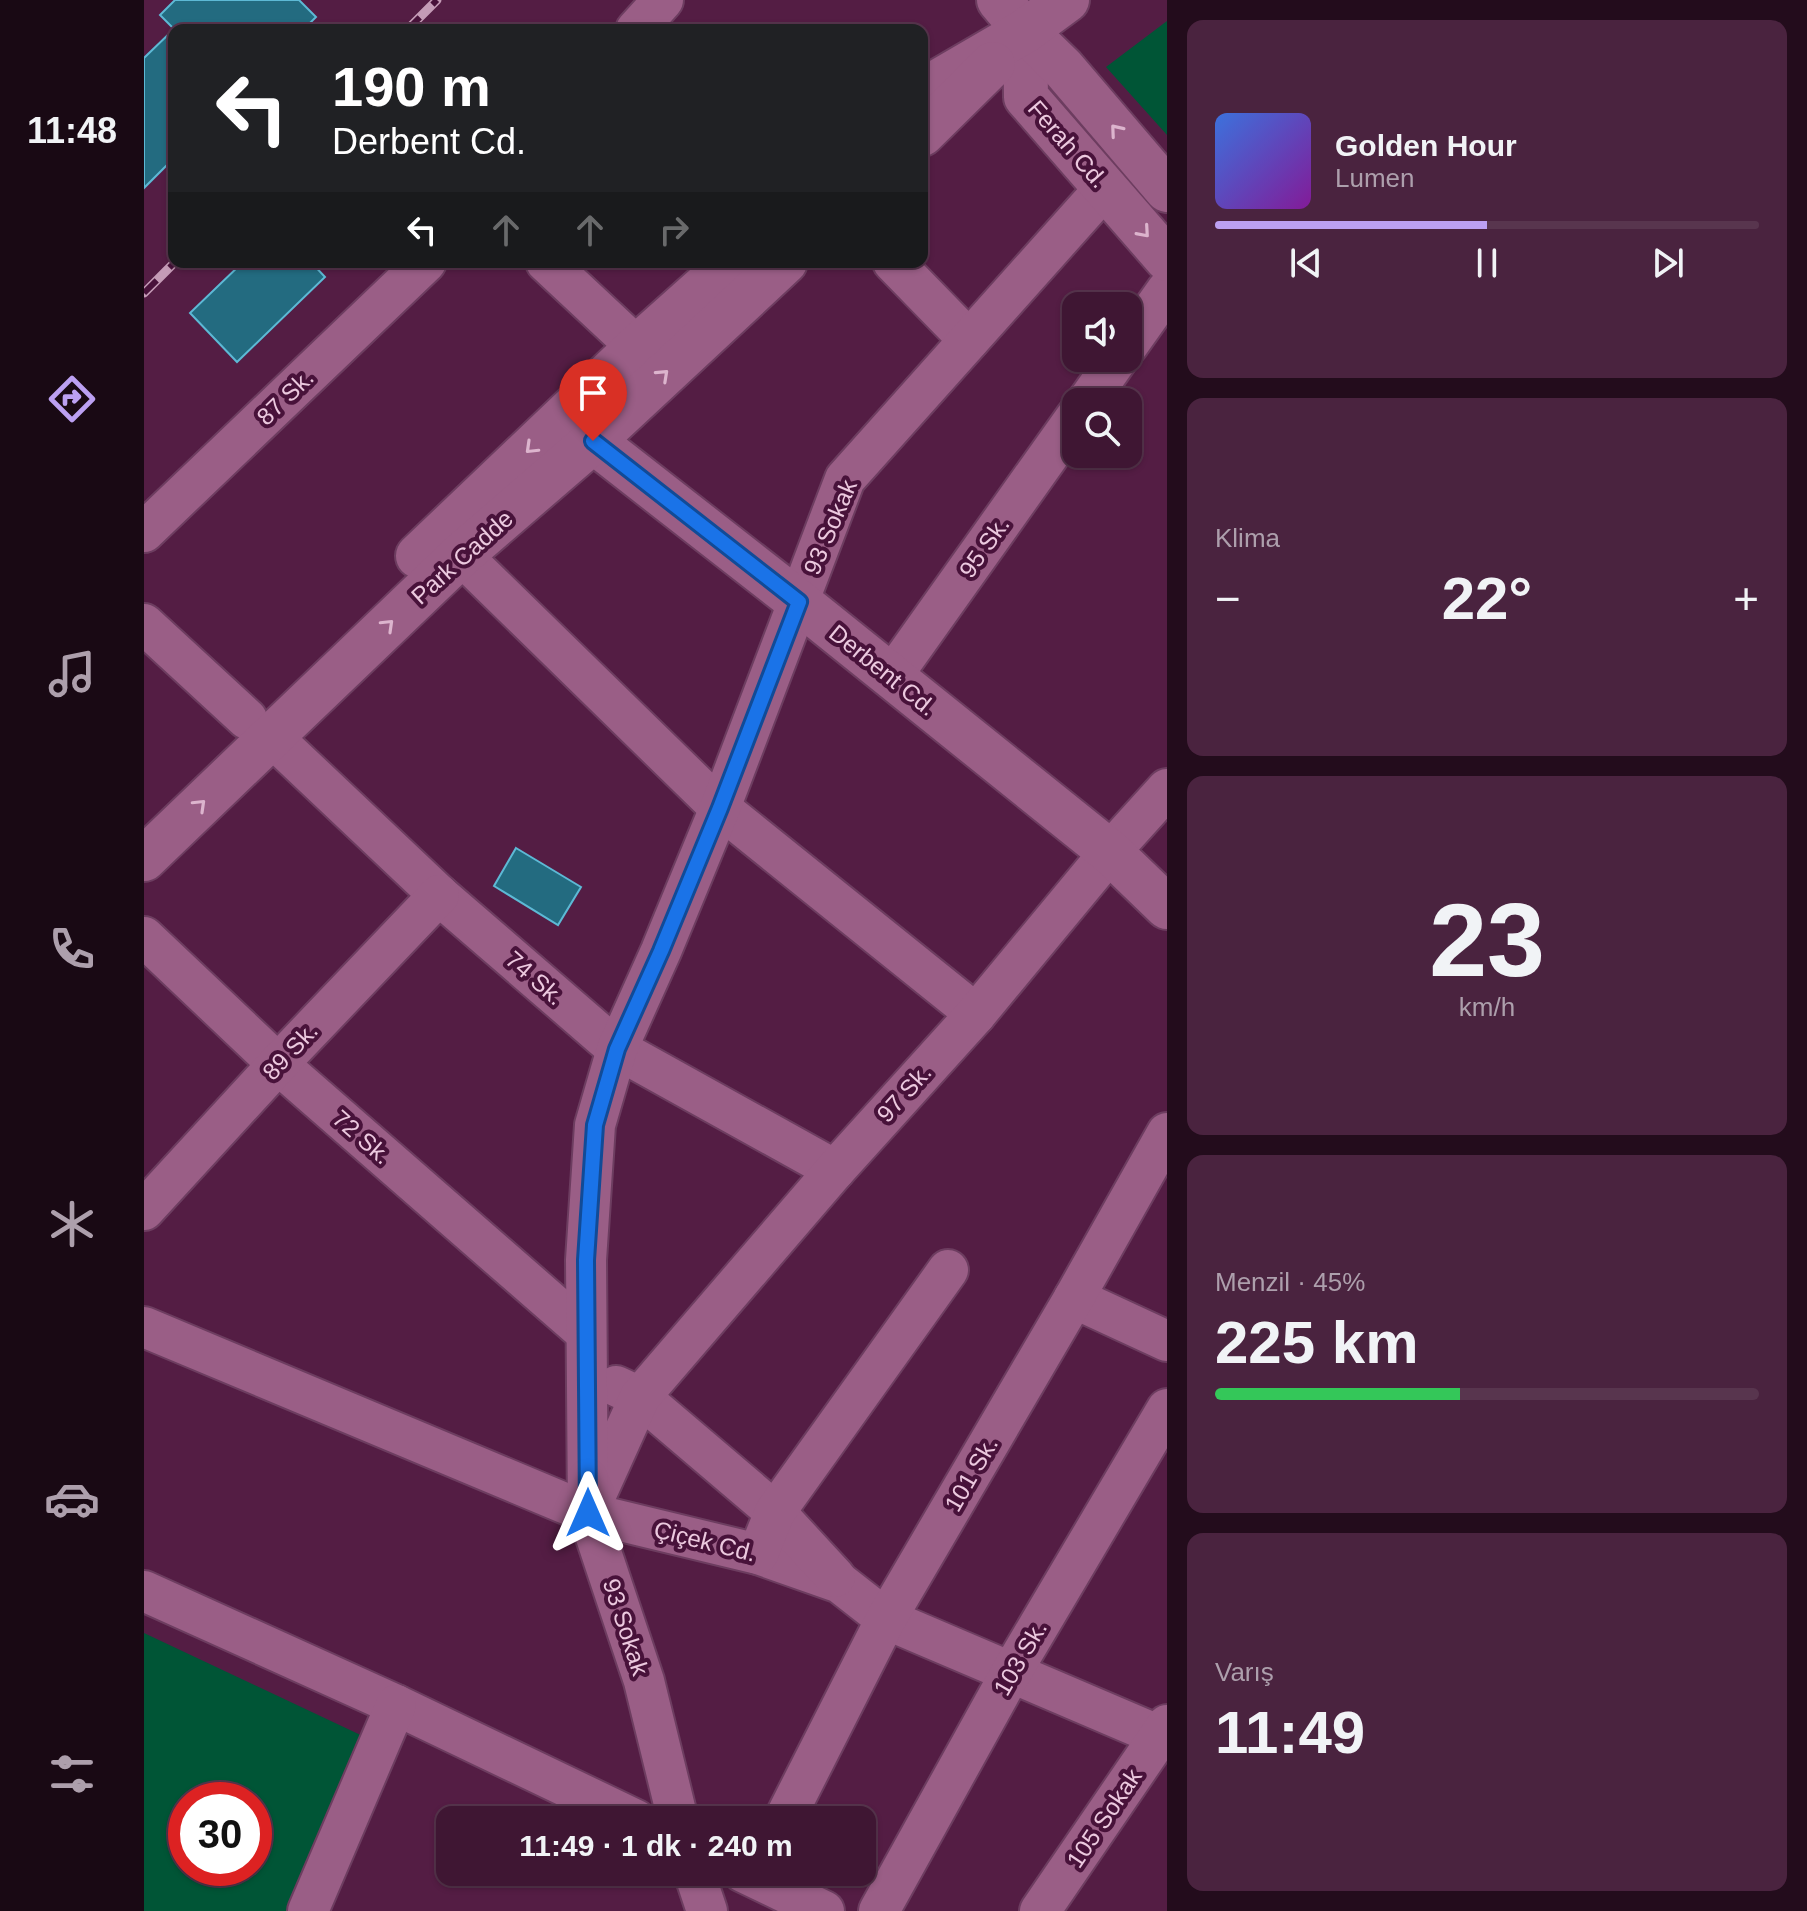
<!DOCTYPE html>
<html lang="tr">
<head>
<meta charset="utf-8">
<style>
	body { margin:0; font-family:Helvetica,sans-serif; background:#4a233f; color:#f1f3f6; height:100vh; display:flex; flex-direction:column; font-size:30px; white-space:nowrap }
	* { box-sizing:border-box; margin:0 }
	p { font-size:26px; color:#ad9fac }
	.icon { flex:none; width:44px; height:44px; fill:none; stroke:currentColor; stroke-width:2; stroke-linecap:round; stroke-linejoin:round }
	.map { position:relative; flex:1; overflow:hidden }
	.details { display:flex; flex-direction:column; gap:20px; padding:20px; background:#230c1c; width:640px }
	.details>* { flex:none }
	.hud { position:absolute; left:24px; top:24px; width:760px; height:244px; border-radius:16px; box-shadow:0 2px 6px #0004,0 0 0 2px #58354e; background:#202124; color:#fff; overflow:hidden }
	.controls { position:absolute; left:918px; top:292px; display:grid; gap:16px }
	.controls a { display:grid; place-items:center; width:80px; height:80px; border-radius:16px; background:#3f1633; box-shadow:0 2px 6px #0004,0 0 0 2px #58354e; font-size:40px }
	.speed { position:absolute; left:24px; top:1782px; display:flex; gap:16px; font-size:40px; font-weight:700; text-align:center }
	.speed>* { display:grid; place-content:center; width:104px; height:104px; border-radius:50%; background:#3f1633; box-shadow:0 2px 6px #0004,0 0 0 2px #58354e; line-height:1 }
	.speed .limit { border:12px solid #d22; background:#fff; color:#111 }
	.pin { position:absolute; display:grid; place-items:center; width:68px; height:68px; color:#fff; margin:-82px -34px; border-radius:50% 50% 50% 0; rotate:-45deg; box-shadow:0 0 8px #0007 }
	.pin .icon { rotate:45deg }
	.me { position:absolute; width:88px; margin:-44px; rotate:0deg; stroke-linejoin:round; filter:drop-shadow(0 0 6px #0008) }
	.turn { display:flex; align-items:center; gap:28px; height:168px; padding:0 32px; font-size:36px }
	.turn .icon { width:104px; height:104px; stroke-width:2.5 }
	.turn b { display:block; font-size:56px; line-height:68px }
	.lanes { display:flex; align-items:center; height:76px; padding:0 32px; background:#0003; justify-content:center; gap:40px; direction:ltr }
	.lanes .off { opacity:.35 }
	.big { font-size:60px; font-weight:700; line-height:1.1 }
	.details .card { flex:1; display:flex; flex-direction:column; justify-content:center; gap:12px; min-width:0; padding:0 28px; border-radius:16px; background:#4a233f }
	.details .dial { align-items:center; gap:0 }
	.dial b { font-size:104px; line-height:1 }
	.song { display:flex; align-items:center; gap:24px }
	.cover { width:96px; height:96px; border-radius:12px; background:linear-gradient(135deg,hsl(220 70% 55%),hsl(290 70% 35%)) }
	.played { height:8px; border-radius:4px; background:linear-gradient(90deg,#bca0f2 50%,#58354e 50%) }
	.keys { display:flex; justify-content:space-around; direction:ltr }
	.heat { display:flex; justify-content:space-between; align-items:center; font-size:44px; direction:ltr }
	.charge { height:12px; border-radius:6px; background:linear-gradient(90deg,#34c759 45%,#58354e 0) }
	.trip { position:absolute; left:292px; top:1806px; width:440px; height:80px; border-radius:16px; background:#3f1633; box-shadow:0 2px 6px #0004,0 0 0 2px #58354e; font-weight:700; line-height:80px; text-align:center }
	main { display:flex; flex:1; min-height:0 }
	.dock { display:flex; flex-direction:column; width:144px; justify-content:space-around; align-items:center; background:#190914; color:#ad9fac }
	.dock .icon { width:56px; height:56px }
	.dock .on { color:#bca0f2 }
	.dock b { font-size:36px; color:#f1f3f6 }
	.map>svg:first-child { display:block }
	.green { fill:#005536; fill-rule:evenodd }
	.building { fill:#236b80; stroke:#5db9d5; stroke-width:2 }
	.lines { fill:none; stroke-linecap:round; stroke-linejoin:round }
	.minor-casing { stroke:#6d3d60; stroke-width:44 }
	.tertiary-casing { stroke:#6d3d60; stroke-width:48 }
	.secondary-casing { stroke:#6d3d60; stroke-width:48 }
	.minor { stroke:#9a5e86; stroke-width:40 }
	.tertiary { stroke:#9a5e86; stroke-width:44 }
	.secondary { stroke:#9a5e86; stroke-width:44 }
	.rail-casing { stroke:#c49bb6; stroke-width:9 }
	.rail { stroke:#48123a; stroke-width:6; stroke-dasharray:18; stroke-linecap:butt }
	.oneway { stroke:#dcb4cd }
	.route-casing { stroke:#114b97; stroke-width:20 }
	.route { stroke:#1a73e8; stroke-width:14 }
	.labels { text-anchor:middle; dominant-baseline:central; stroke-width:8; stroke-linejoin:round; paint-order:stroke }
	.street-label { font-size:24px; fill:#ecc9df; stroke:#48123a }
</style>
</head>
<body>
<main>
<nav class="dock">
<b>11:48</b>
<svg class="icon on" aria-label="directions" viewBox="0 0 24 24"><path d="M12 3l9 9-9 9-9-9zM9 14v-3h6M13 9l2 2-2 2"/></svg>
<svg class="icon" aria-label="music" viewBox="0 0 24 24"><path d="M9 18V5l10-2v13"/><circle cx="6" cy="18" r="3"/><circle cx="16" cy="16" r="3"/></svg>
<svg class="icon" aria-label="phone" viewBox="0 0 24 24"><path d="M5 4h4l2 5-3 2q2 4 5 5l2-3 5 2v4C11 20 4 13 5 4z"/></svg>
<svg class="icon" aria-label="climate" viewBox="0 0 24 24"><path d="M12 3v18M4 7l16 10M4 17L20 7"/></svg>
<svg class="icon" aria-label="car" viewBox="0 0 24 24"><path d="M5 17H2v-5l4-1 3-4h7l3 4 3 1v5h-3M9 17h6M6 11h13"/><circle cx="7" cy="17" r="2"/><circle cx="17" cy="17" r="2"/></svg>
<svg class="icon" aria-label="filters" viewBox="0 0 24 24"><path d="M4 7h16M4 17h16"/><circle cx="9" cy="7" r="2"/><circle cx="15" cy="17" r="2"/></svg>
</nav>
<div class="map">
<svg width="1023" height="1911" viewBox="0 0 1023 1911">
	<rect width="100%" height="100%" fill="#541d44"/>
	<g class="green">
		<path d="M1023,21v114l-61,-68z"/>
		<path d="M0,1633l223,105 -80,173h-143zM42,1800h68v68h-68z"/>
	</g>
	<g class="building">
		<path d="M31,0h124l17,17 -13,13h-129v128l-30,30v-130l30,-29 -14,-14z"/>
		<path d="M99,262h68l14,15 -88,85 -47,-49z"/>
		<path d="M372,848l65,39 -23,38 -64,-39z"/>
	</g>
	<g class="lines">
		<g class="minor-casing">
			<g id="minor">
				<path d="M492,30l27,-30"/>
				<path d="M402,262l91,85"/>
				<path d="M749,262l76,78"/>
				<path d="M984,345l39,-55"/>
				<path d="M943,402l31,-44"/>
				<path d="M0,532l282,-270"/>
				<path d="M317,555l259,253 256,206"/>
				<path d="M0,624l103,95"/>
				<path d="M748,676l184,-259"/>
				<path d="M128,737l167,158 178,154 218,121"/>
				<path d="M0,937l134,127 307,268"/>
				<path d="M0,1210l134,-146 161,-169"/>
				<path d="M930,1298l93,43"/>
				<path d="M0,1327l444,186 170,41 82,29 46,36 281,120"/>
				<path d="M472,1386l24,11 135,115 60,65"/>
				<path d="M450,1499l46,-102 195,-227 141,-156 134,-162 57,-63"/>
				<path d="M614,1554l17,-42 173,-242"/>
				<path d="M0,1591l252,114 240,115"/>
				<path d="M534,1820l-34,-139 -56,-168 -2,-253 9,-135 22,-76 44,-98 59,-143 125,-329 260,-291"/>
				<path d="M640,1820l102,-201 188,-321 93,-165"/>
				<path d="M550,1872l13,39"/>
				<path d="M599,1872l81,39"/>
				<path d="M164,1911l88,-206"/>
				<path d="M735,1911l133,-240 155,-262"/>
				<path d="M896,1911l127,-186"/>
			</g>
		</g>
		<g class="tertiary-casing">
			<g id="tertiary">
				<path d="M881,31l1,66 141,162"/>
				<path d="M881,31l38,37 104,122"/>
				<path d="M449,441l206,161 311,250 57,55"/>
			</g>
		</g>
		<g class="secondary-casing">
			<g id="secondary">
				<path d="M855,0l26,31"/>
				<path d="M778,91l103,-60 42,-31"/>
				<path d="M778,134l71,-70"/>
				<path d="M274,556l219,-209 95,-85"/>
				<path d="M0,859l317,-304 132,-114 192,-179"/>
			</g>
		</g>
		<use href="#minor" class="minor"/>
		<use href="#tertiary" class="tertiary"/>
		<use href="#secondary" class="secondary"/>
		<g class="rail-casing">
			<g id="rail">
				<path d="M263,30l30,-30"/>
				<path d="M0,293l31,-31"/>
			</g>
		</g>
		<use href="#rail" class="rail"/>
	</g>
	<defs><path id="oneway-chevron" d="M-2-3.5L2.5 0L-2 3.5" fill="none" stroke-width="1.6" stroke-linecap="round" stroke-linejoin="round" transform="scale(2)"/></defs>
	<g class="oneway">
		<use href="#oneway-chevron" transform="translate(972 130) rotate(-130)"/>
		<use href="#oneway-chevron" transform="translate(1000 232) rotate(49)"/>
		<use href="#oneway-chevron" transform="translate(519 375) rotate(-43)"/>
		<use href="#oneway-chevron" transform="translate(387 448) rotate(136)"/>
		<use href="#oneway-chevron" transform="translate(244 625) rotate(-44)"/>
		<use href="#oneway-chevron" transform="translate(56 805) rotate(-44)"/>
	</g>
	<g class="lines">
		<g class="route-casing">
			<path id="route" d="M444,1513l-2,-253 9,-135 22,-76 44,-98 59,-143 79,-206 -206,-161"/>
		</g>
		<use href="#route" class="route"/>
	</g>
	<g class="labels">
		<g class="street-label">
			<text transform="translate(924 144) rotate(49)">Ferah Cd.</text>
			<text transform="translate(141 397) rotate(-44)">87 Sk.</text>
			<text transform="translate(686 527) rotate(-67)">93 Sokak</text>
			<text transform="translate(840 547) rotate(-55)">95 Sk.</text>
			<text transform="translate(318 557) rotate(-42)">Park Cadde</text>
			<text transform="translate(739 670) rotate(39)">Derbent Cd.</text>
			<text transform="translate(391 978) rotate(41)">74 Sk.</text>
			<text transform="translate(146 1051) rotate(-47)">89 Sk.</text>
			<text transform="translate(760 1093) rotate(-48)">97 Sk.</text>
			<text transform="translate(218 1137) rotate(41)">72 Sk.</text>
			<text transform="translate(827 1474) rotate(-60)">101 Sk.</text>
			<text transform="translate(561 1541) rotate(14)">Çiçek Cd.</text>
			<text transform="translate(482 1627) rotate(72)">93 Sokak</text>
			<text transform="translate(876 1658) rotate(-60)">103 Sk.</text>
			<text transform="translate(960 1818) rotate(-56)">105 Sokak</text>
		</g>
	</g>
</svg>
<div class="controls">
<a><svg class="icon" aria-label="sound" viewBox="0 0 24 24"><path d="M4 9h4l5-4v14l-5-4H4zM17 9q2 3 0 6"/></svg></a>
<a><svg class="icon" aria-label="search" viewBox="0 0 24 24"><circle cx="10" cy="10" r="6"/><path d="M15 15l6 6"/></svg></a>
</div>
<div class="speed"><div class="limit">30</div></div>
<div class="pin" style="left:449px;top:441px;background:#d93025"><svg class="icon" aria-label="arrive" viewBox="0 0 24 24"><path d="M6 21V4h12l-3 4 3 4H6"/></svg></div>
<svg class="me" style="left:444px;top:1513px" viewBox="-20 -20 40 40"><path d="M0-17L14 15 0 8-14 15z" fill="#1a73e8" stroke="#fff" stroke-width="4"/></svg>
<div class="trip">11:49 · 1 dk · 240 m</div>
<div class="hud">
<div class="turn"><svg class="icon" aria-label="left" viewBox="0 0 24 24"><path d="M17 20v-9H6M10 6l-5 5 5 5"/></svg><div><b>190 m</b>Derbent Cd.</div></div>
<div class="lanes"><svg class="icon" aria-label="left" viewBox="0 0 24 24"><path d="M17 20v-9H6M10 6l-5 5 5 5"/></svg><svg class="icon off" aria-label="ahead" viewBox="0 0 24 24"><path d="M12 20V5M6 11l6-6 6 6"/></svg><svg class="icon off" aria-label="ahead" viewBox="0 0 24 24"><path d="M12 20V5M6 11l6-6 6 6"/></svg><svg class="icon off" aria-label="right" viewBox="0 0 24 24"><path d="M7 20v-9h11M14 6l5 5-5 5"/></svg></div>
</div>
</div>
<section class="details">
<div class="card">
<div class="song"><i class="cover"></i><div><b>Golden Hour</b><p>Lumen</p></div></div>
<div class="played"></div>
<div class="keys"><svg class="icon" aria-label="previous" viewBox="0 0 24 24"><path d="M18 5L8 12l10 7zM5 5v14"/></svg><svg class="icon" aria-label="pause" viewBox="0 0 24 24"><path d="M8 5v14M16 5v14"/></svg><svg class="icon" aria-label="next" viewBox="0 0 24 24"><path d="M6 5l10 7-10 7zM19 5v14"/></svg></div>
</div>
<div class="card"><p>Klima</p>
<div class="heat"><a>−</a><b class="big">22°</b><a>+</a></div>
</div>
<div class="card dial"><b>23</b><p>km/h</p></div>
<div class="card"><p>Menzil · 45%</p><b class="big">225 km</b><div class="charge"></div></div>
<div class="card"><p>Varış</p><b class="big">11:49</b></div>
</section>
</main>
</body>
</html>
